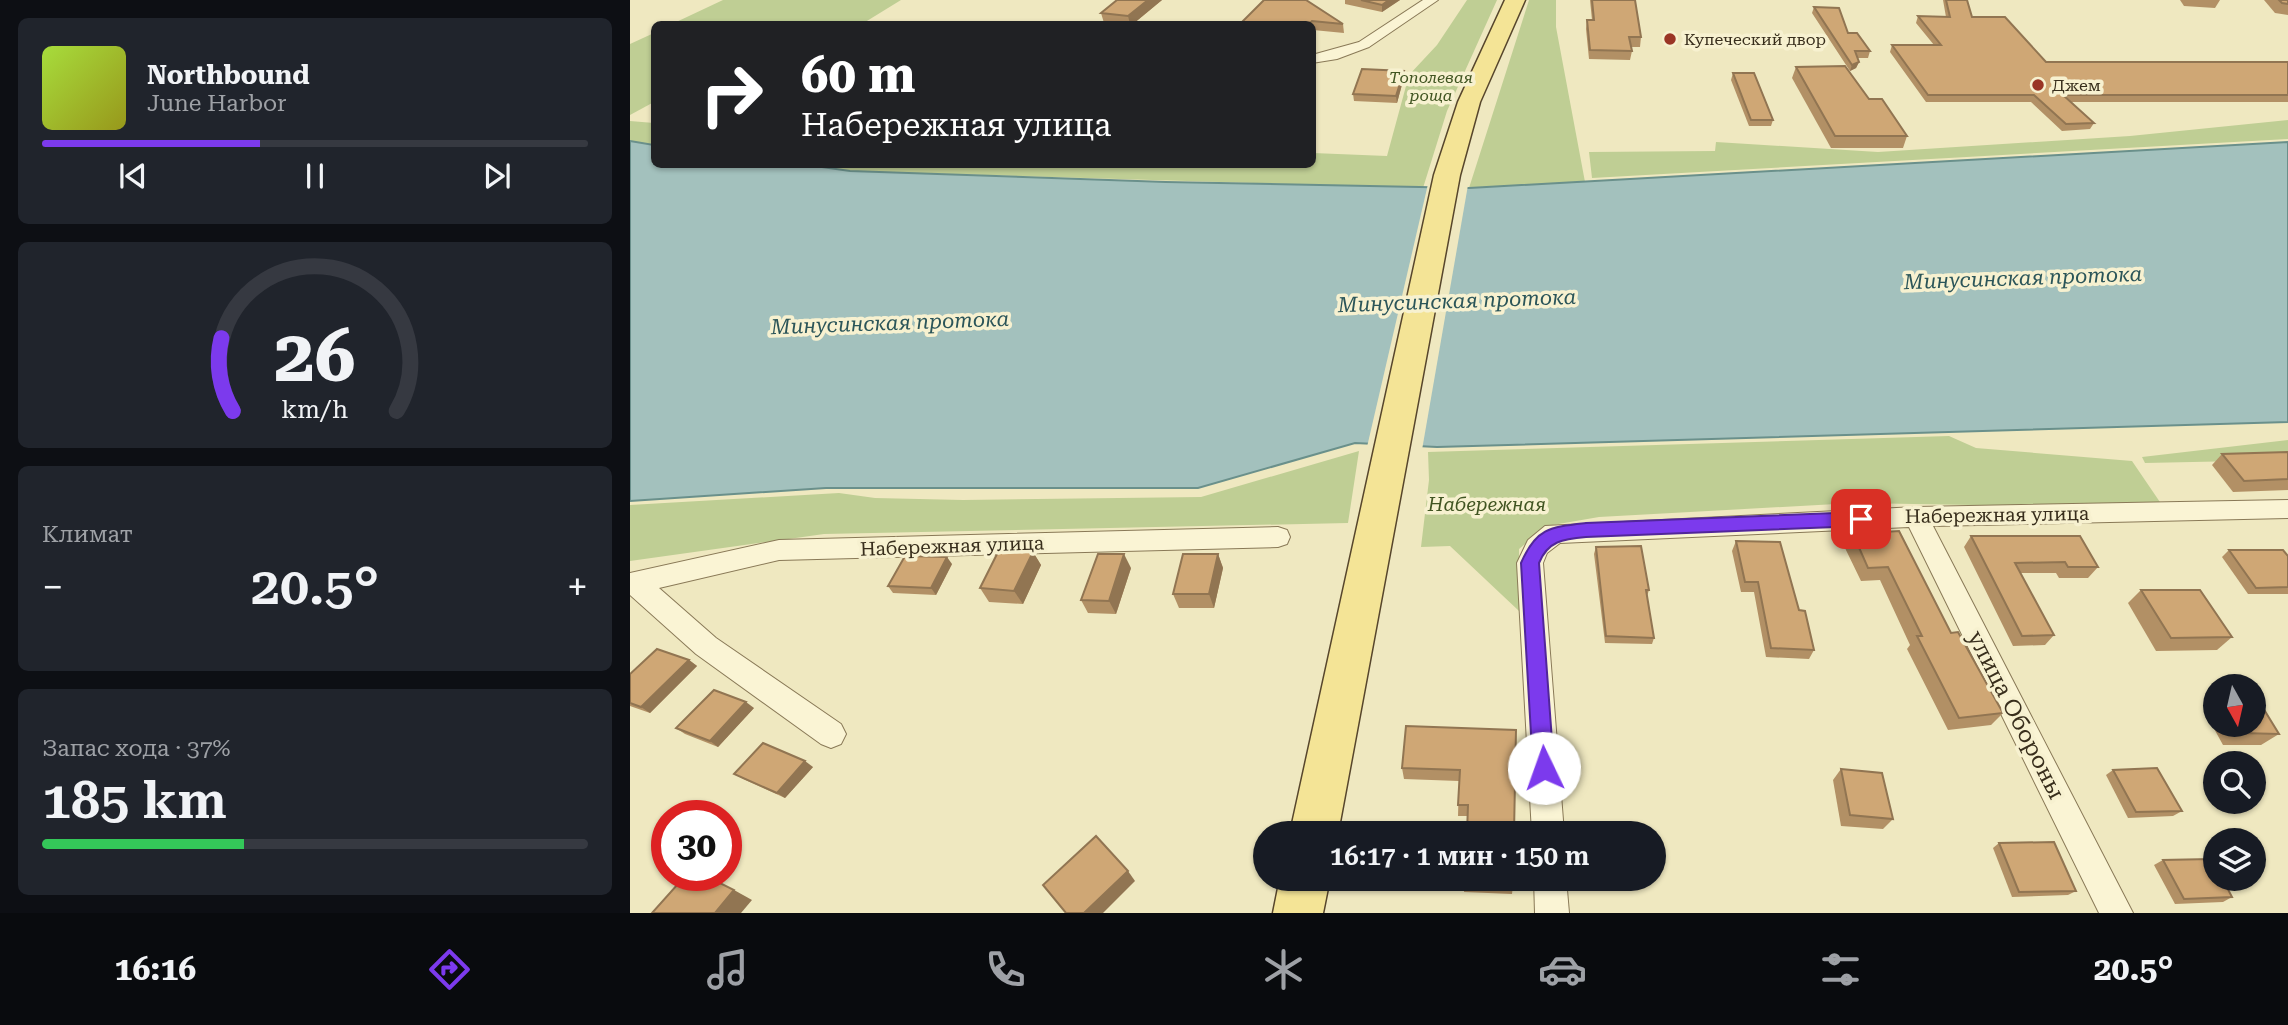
<!DOCTYPE html>
<html lang="ru">
<head>
<meta charset="utf-8">
<style>
	body { margin:0; font-family:"Roboto Serif",serif; background:#20242c; color:#f1f3f6; height:100vh; display:flex; flex-direction:column; font-size:26px; white-space:nowrap }
	* { box-sizing:border-box; margin:0 }
	p { font-size:23px; color:#9ea1a6 }
	.icon { flex:none; width:38px; height:38px; fill:none; stroke:currentColor; stroke-width:2; stroke-linecap:round; stroke-linejoin:round }
	.map { position:relative; flex:1; overflow:hidden }
	.panel { display:flex; flex-direction:column; gap:18px; padding:18px; background:#0d0f14; width:630px }
	.panel>* { flex:none }
	.hud { position:absolute; left:21px; top:21px; width:665px; height:147px; border-radius:10px; box-shadow:0 2px 5px #0004; background:#202124; color:#fff; overflow:hidden }
	.needle { width:46px; rotate:172deg }
	.buttons { position:absolute; left:1573px; top:674px; display:grid; gap:14px }
	.buttons a { display:grid; place-items:center; width:63px; height:63px; border-radius:50%; background:#171b24; box-shadow:0 2px 5px #0004; font-size:35px }
	.speed { position:absolute; left:21px; top:800px; display:flex; gap:14px; font-size:35px; font-weight:700; text-align:center }
	.speed>* { display:grid; place-content:center; width:91px; height:91px; border-radius:50%; background:#171b24; box-shadow:0 2px 5px #0004; line-height:1 }
	.speed .limit { border:10px solid #d22; background:#fff; color:#111 }
	.pin { position:absolute; display:grid; place-items:center; width:60px; height:60px; color:#fff; margin:-30px; border-radius:14px; box-shadow:0 4px 10px #0006 }
	.me { position:absolute; width:77px; margin:-38px; rotate:357deg; stroke-linejoin:round; filter:drop-shadow(0 0 5px #0008) }
	.turn { display:flex; align-items:center; gap:24px; height:147px; padding:0 35px; font-size:32px }
	.turn .icon { width:91px; height:91px; stroke-width:2.5 }
	.turn b { display:block; font-size:49px; line-height:60px }
	.big { font-size:52px; font-weight:600; line-height:1.1 }
	.panel .tile { flex:1; display:flex; flex-direction:column; justify-content:center; gap:10px; min-width:0; padding:0 24px; border-radius:10px; background:#20242c }
	.panel .dial { align-items:center; gap:0 }
	.dial svg { height:182px; overflow:visible; fill:none; stroke:#363941; stroke-width:7; stroke-linecap:round; text-anchor:middle }
	.dial text { fill:#f1f3f6; stroke:none }
	.song { display:flex; align-items:center; gap:21px }
	.cover { width:84px; height:84px; border-radius:10px; background:linear-gradient(135deg,hsl(80 70% 55%),hsl(60 70% 35%)) }
	.played { height:7px; border-radius:4px; background:linear-gradient(90deg,#7c3aed 40%,#363941 40%) }
	.keys { display:flex; justify-content:space-around; direction:ltr }
	.heat { display:flex; justify-content:space-between; align-items:center; font-size:38px; direction:ltr }
	.charge { height:10px; border-radius:5px; background:linear-gradient(90deg,#34c759 37%,#363941 0) }
	.trip { position:absolute; left:623px; top:821px; width:413px; height:70px; border-radius:35px; background:#171b24; box-shadow:0 2px 5px #0004; font-weight:600; line-height:70px; text-align:center }
	.tab-bar { display:flex; height:112px; justify-content:space-around; align-items:center; background:#090b0e; color:#9ea1a6 }
	.tab-bar .icon { width:49px; height:49px }
	.tab-bar .on { color:#7c3aed }
	.tab-bar b { font-size:32px; color:#f1f3f6 }
	main { display:flex; flex:1; min-height:0 }
	.map>svg:first-child { display:block }
	.green { fill:#bfce94 }
	.water { fill:#a3c1bd; stroke:#6a908b; stroke-width:2 }
	.pier { fill:#efe8c0 }
	.lines { fill:none; stroke-linecap:round; stroke-linejoin:round }
	.street-casing { stroke:#897957; stroke-width:2 }
	.primary-casing { stroke:#57462c; stroke-width:3 }
	.street { fill:#faf4d4; fill-rule:evenodd }
	.primary { fill:#f4e496; fill-rule:evenodd }
	.wall { fill:#b29065 }
	.shaded-wall { fill:#917552 }
	.building { fill:#cfa775; stroke:#917552; stroke-width:2 }
	.route { fill:#7c3aed; stroke:#51269a; stroke-width:2 }
	.poi-dot { fill:#9a3525; stroke:#f7f1d0; stroke-width:2.5 }
	.labels { text-anchor:middle; dominant-baseline:central; stroke-width:7; stroke-linejoin:round; paint-order:stroke }
	.far-poi-label { font-size:16px; fill:#382e1c; stroke:#f7f1d0; text-anchor:start }
	.far-park-label { font-size:16px; font-style:italic; fill:#415522; stroke:#f7f1d0 }
	.park-label { font-size:19px; font-style:italic; fill:#415522; stroke:#f7f1d0 }
	.street-label { font-size:19px; fill:#382e1c; stroke:#f7f1d0 }
	.water-label { font-size:21px; font-style:italic; fill:#2b5559; stroke:#f7f1d0 }
	.near-street-label { font-size:23px; fill:#382e1c; stroke:#f7f1d0 }
</style>
</head>
<body>
<main>
<section class="panel">
<div class="tile">
<div class="song"><i class="cover"></i><div><b>Northbound</b><p>June Harbor</p></div></div>
<div class="played"></div>
<div class="keys"><svg class="icon" aria-label="previous" viewBox="0 0 24 24"><path d="M18 5L8 12l10 7zM5 5v14"/></svg><svg class="icon" aria-label="pause" viewBox="0 0 24 24"><path d="M8 5v14M16 5v14"/></svg><svg class="icon" aria-label="next" viewBox="0 0 24 24"><path d="M6 5l10 7-10 7zM19 5v14"/></svg></div>
</div>
<div class="tile dial"><svg viewBox="0 0 100 80">
<path d="M14 69A42 42 0 1 1 86 69"/>
<path d="M14 69A42 42 0 0 1 9 37" stroke="#7c3aed"/>
<text x="50" y="56" font-size="32" font-weight="700">26</text>
<text x="50" y="72" font-size="11">km/h</text>
</svg></div>
<div class="tile"><p>Климат</p>
<div class="heat"><a>−</a><b class="big">20.5°</b><a>+</a></div>
</div>
<div class="tile"><p>Запас хода · 37%</p><b class="big">185 km</b><div class="charge"></div></div>
</section>
<div class="map">
<svg width="1658" height="913" viewBox="0 0 1658 913">
	<rect width="100%" height="100%" fill="#efe8c0"/>
	<g class="green">
		<path d="M93,0h178l-39,24h-190z"/>
		<path d="M837,0h30l-50,111 -24,77 -573,-17 -49,-6 511,-1 1,-11 74,3 22,-81 28,-30z"/>
		<path d="M899,0h27v27l29,155 -116,6z"/>
		<path d="M24,33v69l-24,13v-71z"/>
		<path d="M1658,120v19l-696,39 -3,-26 126,-1 1,-9 162,10 252,-16z"/>
		<path d="M0,121l24,2v22l-24,-4z"/>
		<path d="M1319,436l27,12 156,13 32,47 -310,-5 -255,14 -52,9 -28,23v62l-69,-65 -29,1 8,-67 -1,-28z"/>
		<path d="M1658,440v20l-143,3 -3,-6z"/>
		<path d="M729,451l-11,72 -524,11 -194,27v-56l209,-12 36,5 88,2 238,-3z"/>
	</g>
	<path class="water" d="M0,141l24,4v19h147l49,7 316,11 303,6 819,-46v280l-851,25 -82,-4 -157,45h-372l-196,13z"/>
	<path class="pier" d="M798,184l40,1 -46,265 -55,-3z"/>
	<g class="lines">
		<g class="street-casing">
			<g id="street">
				<path d="M793,0h15l-69,47 -32,12 -25,4v-8l47,-13z"/>
				<path d="M1658,500v18l-355,8 200,387h-34l-190,-386 -349,16 -13,10 -4,10 21,270h-32l-15,-270 11,-23 17,-14 371,-19z"/>
				<path d="M648,527l9,3 3,7 -3,7 -9,3 -499,13 -120,28 57,50 125,86 5,10 -5,10 -10,4 -10,-4 -125,-90 -66,-59v-22l149,-33z"/>
				<path d="M904,878h32l3,35h-34z"/>
			</g>
		</g>
		<g class="primary-casing">
			<g id="primary">
				<path d="M875,0h20l-45,102 -20,73 -122,658h-48l144,-658 24,-73z"/>
				<path d="M650,878h50l-7,35h-50z"/>
			</g>
		</g>
		<use href="#street" class="street"/>
		<use href="#primary" class="primary"/>
	</g>
	<g class="wall">
		<path d="M487,0h45l-29,24 -29,-1 -3,-10z"/>
		<path d="M634,0l79,24 1,9 -31,-3z"/>
		<path d="M715,0h55l-18,12 -37,-8z"/>
		<path d="M960,0h45l6,37 -1,10h-9l1,4 -2,9 -41,-1 -3,-30 1,-9h5z"/>
		<path d="M1313,0h24l5,17 74,45h242v40h-218l24,21 -4,6 -28,2 -31,-29h-105l-36,-50 2,-7h42l-18,-22 2,-7 28,1z"/>
		<path d="M1550,0h40l-5,8 -31,-2z"/>
		<path d="M1634,0h24v15l-13,-2z"/>
		<path d="M1184,7l56,44 -2,7h-11l2,4 -3,6 -6,3 -38,-58z"/>
		<path d="M1166,67l73,32 38,37 -4,12h-72l-39,-70z"/>
		<path d="M774,71v6l-7,26 -43,-2 -1,-7z"/>
		<path d="M1103,73l40,47 -2,6h-22l-18,-46z"/>
		<path d="M1658,452v38l-55,2 -21,-27 10,-11z"/>
		<path d="M1269,531l52,102 52,80 -12,12 -43,5 -41,-81 3,-4 -30,-65 -19,1 -16,-33 8,-14z"/>
		<path d="M1341,536l127,31 -10,11h-29l-3,-5h-36l34,62 -9,10 -32,1 -49,-99z"/>
		<path d="M1106,541l63,69 15,40 -5,9 -43,-2 -12,-65h-13l-9,-41z"/>
		<path d="M966,547l53,43 -2,6 7,42 -2,6 -47,-1 -11,-89z"/>
		<path d="M1599,550l59,6v38h-40l-26,-37z"/>
		<path d="M403,552l8,13 -18,39 -34,-2 -9,-14z"/>
		<path d="M588,554l5,14 -9,40h-35l-6,-14z"/>
		<path d="M322,564l-16,31 -43,-2 -5,-7z"/>
		<path d="M501,568l-15,46 -28,-1 -7,-13z"/>
		<path d="M1511,590l91,47 -15,13 -61,1 -28,-48z"/>
		<path d="M59,660l8,6 -47,47 -20,-7v-32z"/>
		<path d="M1586,706v18h38l25,10 -18,11h-38l-17,-31z"/>
		<path d="M124,708l-36,39 -33,-13 -9,-6z"/>
		<path d="M886,730l-48,86h-10l1,-35 -55,-2 -2,-11z"/>
		<path d="M183,767l-28,31 -42,-19 -9,-5z"/>
		<path d="M1211,769l52,50 -10,10 -42,-3 -8,-46z"/>
		<path d="M1483,770l69,41 -9,5 -45,2 -22,-43z"/>
		<path d="M1369,843l77,48 -8,4 -56,2 -19,-49z"/>
		<path d="M1533,860l69,37 -9,5 -48,2 -21,-39z"/>
		<path d="M835,878l48,7 -1,9 -48,-2z"/>
	</g>
	<g class="shaded-wall">
		<path d="M518,0h14l-29,24h-3l-2,-8z"/>
		<path d="M759,0h11l-18,12v-7z"/>
		<path d="M1229,62l-3,6 -6,3 2,-6z"/>
		<path d="M774,71v6l-7,26 -1,-7z"/>
		<path d="M403,552l8,13 -18,39 -9,-13z"/>
		<path d="M494,554l7,14 -15,46 -7,-13z"/>
		<path d="M588,554l5,14 -9,40 -5,-14z"/>
		<path d="M317,557l5,7 -16,31 -5,-7z"/>
		<path d="M59,660l8,6 -47,47 -9,-6z"/>
		<path d="M116,702l8,6 -36,39 -8,-6z"/>
		<path d="M175,761l8,6 -28,31 -8,-5z"/>
		<path d="M498,871l7,10 -32,32h-19z"/>
		<path d="M104,890l18,10 -11,13h-26z"/>
	</g>
	<g class="building">
		<path d="M487,0h31l-20,16 -27,-3z"/>
		<path d="M634,0h42l37,24 -31,-3 -3,3h-69z"/>
		<path d="M731,0h28l-7,5z"/>
		<path d="M962,0h43l6,37h-12l3,14 -42,-1 -3,-30h7z"/>
		<path d="M1316,0h21l5,17h33l41,45h242v33h-225l31,28 -28,1 -32,-29h-106l-36,-50h49l-23,-29 32,1z"/>
		<path d="M1649,0h9v4l-6,-1z"/>
		<path d="M1184,7l25,1 9,25h9l13,18h-15l4,11 -7,3z"/>
		<path d="M1215,66l24,33h13l25,37h-72l-39,-69z"/>
		<path d="M732,69l42,2 -8,25 -43,-2z"/>
		<path d="M1103,73h21l19,47h-22z"/>
		<path d="M1658,452v27l-44,2 -22,-27z"/>
		<path d="M1269,531l52,102 7,-1 45,81 -44,5 -42,-82h5l-34,-69 -20,1 -15,-34z"/>
		<path d="M1341,536h109l18,31h-30l-3,-5 -50,1 39,72 -32,1z"/>
		<path d="M1106,541l44,1 19,68 6,1 9,39 -43,-2 -13,-66h-13z"/>
		<path d="M1011,546l8,44h-3l8,48 -48,-2 -10,-89z"/>
		<path d="M369,550l34,2 -19,39 -34,-3z"/>
		<path d="M1599,550h54l5,6v31l-32,1z"/>
		<path d="M468,554h26l-15,47 -28,-1z"/>
		<path d="M553,554h35l-9,40h-36z"/>
		<path d="M275,556l42,1 -16,31 -43,-2z"/>
		<path d="M1511,590h59l32,47 -61,1z"/>
		<path d="M27,649l32,11 -48,47 -11,-4v-29z"/>
		<path d="M84,690l32,12 -36,39 -34,-13z"/>
		<path d="M1624,703h6l19,31 -39,-1 -5,-9h19z"/>
		<path d="M776,726l110,4 -2,103h-47l1,-28h-10l2,-35 -58,-2z"/>
		<path d="M133,743l42,18 -28,32 -43,-19z"/>
		<path d="M1527,768l25,43 -46,1 -23,-42z"/>
		<path d="M1211,769l41,4 11,46 -43,-4z"/>
		<path d="M466,836l32,35 -44,42h-18l-23,-28z"/>
		<path d="M1424,842l22,49 -57,1 -20,-49z"/>
		<path d="M1581,859l5,8v11h6l10,19 -48,2 -21,-39z"/>
		<path d="M56,875h18l30,15 -19,23h-63z"/>
		<path d="M835,878h48v7l-49,-2z"/>
	</g>
	<path class="route" d="M1231,512l8,7 -8,7 -275,11c-23,2 -38,4 -47,26l15,205 -3,7 -7,3 -8,-3 -3,-7 -12,-205c15,-35 29,-36 65,-40z"/>
	<g class="poi-dot">
		<circle cx="1040" cy="39" r="7"/>
		<circle cx="1408" cy="85" r="7"/>
	</g>
	<g class="labels">
		<g class="far-poi-label">
			<text x="1054" y="39">Купеческий двор</text>
			<text x="1422" y="85">Джем</text>
		</g>
		<g class="far-park-label">
			<text x="801" y="77">Тополевая<tspan x="801" dy="18">роща</tspan></text>
		</g>
		<g class="park-label">
			<text x="857" y="504">Набережная</text>
		</g>
		<g class="street-label">
			<text transform="translate(1367 515) rotate(-1)">Набережная улица</text>
			<text transform="translate(322 546) rotate(-2)">Набережная улица</text>
		</g>
		<g class="water-label">
			<text transform="translate(1393 278) rotate(-2)">Минусинская протока</text>
			<text transform="translate(827 301) rotate(-2)">Минусинская протока</text>
			<text transform="translate(260 323) rotate(-2)">Минусинская протока</text>
		</g>
		<g class="near-street-label">
			<text transform="translate(1386 715) rotate(63)">улица Обороны</text>
		</g>
	</g>
</svg>
<div class="buttons">
<a><svg class="needle" viewBox="-14 -14 28 28"><path d="M0-13l5 13h-10z" fill="#e53935"/><path d="M0 13l5-13h-10z" fill="#9ea1a6"/></svg></a>
<a><svg class="icon" aria-label="search" viewBox="0 0 24 24"><circle cx="10" cy="10" r="6"/><path d="M15 15l6 6"/></svg></a>
<a><svg class="icon" aria-label="layers" viewBox="0 0 24 24"><path d="M12 4l9 5-9 5-9-5zM3 14l9 5 9-5"/></svg></a>
</div>
<div class="speed"><div class="limit">30</div></div>
<div class="pin" style="left:1231px;top:519px;background:#d93025"><svg class="icon" aria-label="arrive" viewBox="0 0 24 24"><path d="M6 21V4h12l-3 4 3 4H6"/></svg></div>
<svg class="me" style="left:914px;top:768px" viewBox="-20 -20 40 40"><circle r="19" fill="#fff"/><path d="M0-13L10 11 0 6-10 11z" fill="#7c3aed"/></svg>
<div class="trip">16:17 · 1 мин · 150 m</div>
<div class="hud">
<div class="turn"><svg class="icon" aria-label="right" viewBox="0 0 24 24"><path d="M7 20v-9h11M14 6l5 5-5 5"/></svg><div><b>60 m</b>Набережная улица</div></div>
</div>
</div>
</main>
<nav class="tab-bar">
<b>16:16</b>
<svg class="icon on" aria-label="directions" viewBox="0 0 24 24"><path d="M12 3l9 9-9 9-9-9zM9 14v-3h6M13 9l2 2-2 2"/></svg>
<svg class="icon" aria-label="music" viewBox="0 0 24 24"><path d="M9 18V5l10-2v13"/><circle cx="6" cy="18" r="3"/><circle cx="16" cy="16" r="3"/></svg>
<svg class="icon" aria-label="phone" viewBox="0 0 24 24"><path d="M5 4h4l2 5-3 2q2 4 5 5l2-3 5 2v4C11 20 4 13 5 4z"/></svg>
<svg class="icon" aria-label="climate" viewBox="0 0 24 24"><path d="M12 3v18M4 7l16 10M4 17L20 7"/></svg>
<svg class="icon" aria-label="car" viewBox="0 0 24 24"><path d="M5 17H2v-5l4-1 3-4h7l3 4 3 1v5h-3M9 17h6M6 11h13"/><circle cx="7" cy="17" r="2"/><circle cx="17" cy="17" r="2"/></svg>
<svg class="icon" aria-label="filters" viewBox="0 0 24 24"><path d="M4 7h16M4 17h16"/><circle cx="9" cy="7" r="2"/><circle cx="15" cy="17" r="2"/></svg>
<b>20.5°</b>
</nav>
</body>
</html>
